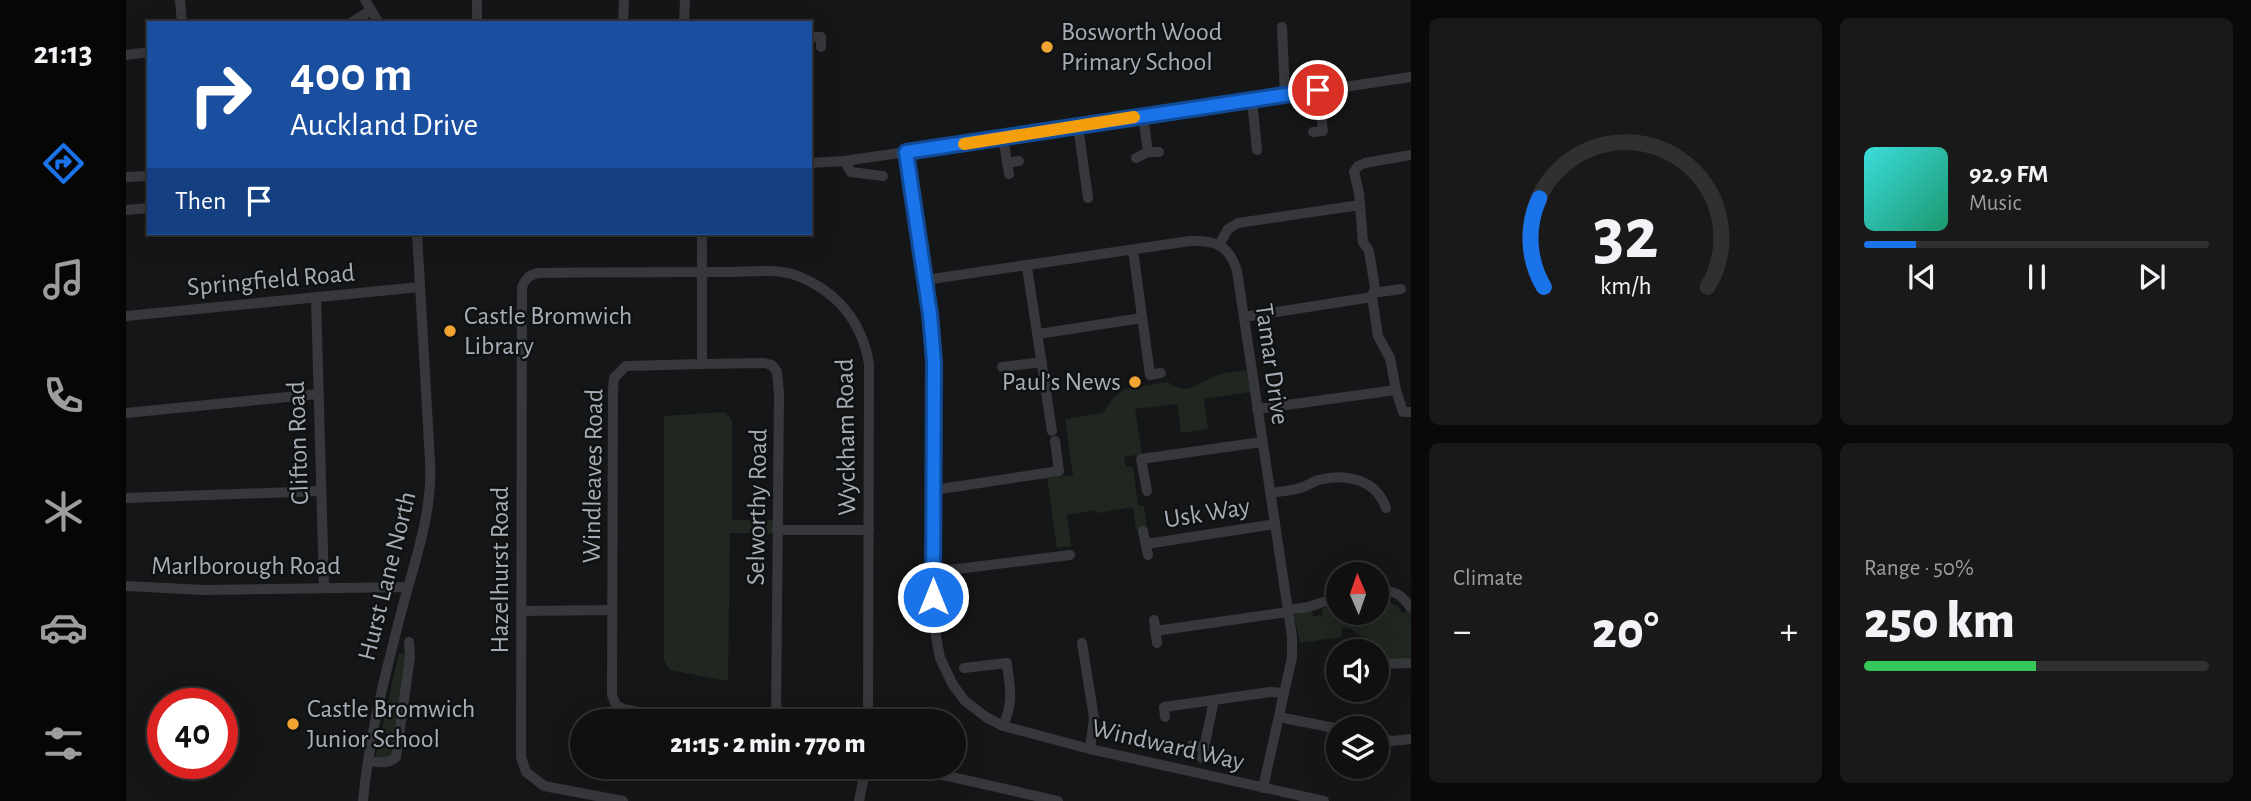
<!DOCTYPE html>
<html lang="en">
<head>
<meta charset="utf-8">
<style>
	body { margin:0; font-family:"Alegreya Sans",sans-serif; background:#19191a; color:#f1f3f6; height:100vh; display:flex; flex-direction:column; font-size:26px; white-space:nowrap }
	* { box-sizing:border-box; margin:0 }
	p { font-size:23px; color:#9c9d9f }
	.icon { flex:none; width:38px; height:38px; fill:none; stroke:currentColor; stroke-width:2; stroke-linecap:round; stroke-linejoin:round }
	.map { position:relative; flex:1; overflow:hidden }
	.side { display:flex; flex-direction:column; gap:18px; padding:18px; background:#090909; width:840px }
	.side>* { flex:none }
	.guide { position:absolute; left:21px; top:21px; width:665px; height:214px; border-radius:0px; box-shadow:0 7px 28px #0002,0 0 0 2px #303031; background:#1a4fa0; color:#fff; overflow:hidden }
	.needle { width:46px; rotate:358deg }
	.controls { position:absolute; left:1200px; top:562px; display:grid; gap:14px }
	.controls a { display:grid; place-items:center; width:63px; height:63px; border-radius:50%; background:#101011; box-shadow:0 7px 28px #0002,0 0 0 2px #303031; font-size:35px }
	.speed { position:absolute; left:21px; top:688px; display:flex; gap:14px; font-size:35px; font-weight:700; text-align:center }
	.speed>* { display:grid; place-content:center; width:91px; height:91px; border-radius:50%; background:#101011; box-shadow:0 7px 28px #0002,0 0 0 2px #303031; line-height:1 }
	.speed .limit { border:10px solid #d22; background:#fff; color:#111 }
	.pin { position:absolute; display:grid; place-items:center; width:60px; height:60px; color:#fff; margin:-30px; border:4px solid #fff; border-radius:50%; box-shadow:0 2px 7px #0007 }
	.me { position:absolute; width:77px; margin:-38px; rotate:0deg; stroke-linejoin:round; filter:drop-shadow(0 0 5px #0008) }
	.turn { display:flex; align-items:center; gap:24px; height:147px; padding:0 28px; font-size:32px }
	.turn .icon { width:91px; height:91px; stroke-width:2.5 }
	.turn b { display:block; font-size:49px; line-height:60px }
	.then { display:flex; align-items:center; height:66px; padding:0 28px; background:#0003; gap:14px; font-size:26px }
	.big { font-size:52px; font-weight:800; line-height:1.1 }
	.side .card { flex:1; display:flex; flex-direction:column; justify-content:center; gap:10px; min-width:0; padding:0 24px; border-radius:10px; background:#19191a }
	.side .dial { align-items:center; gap:0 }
	.dial svg { height:182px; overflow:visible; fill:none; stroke:#303031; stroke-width:7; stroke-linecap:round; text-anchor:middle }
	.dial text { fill:#f1f3f6; stroke:none }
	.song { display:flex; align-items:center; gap:21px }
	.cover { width:84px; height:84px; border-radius:10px; background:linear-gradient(135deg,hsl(180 70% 55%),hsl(160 70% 35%)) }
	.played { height:7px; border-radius:4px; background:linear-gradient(90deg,#1a73e8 15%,#303031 15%) }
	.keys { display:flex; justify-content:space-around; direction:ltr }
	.heat { display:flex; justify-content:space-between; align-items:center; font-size:38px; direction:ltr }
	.charge { height:10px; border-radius:5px; background:linear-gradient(90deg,#34c759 50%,#303031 0) }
	.side .tiles { flex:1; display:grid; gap:18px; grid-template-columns:repeat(2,1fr) }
	.trip { position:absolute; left:444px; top:709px; width:396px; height:70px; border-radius:35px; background:#101011; box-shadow:0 7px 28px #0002,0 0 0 2px #303031; font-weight:800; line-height:70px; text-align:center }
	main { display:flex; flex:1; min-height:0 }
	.menu { display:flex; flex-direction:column; width:126px; justify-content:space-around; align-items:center; background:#060607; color:#9c9d9f }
	.menu .icon { width:49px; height:49px }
	.menu .active { color:#1a73e8 }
	.menu b { font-size:32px; color:#f1f3f6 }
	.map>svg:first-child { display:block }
	.green { fill:#1f2720 }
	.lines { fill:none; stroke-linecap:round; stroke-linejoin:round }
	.minor { stroke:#36383c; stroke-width:10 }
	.route-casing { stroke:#114b97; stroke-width:18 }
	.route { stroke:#1a73e8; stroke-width:12 }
	.slow { stroke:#f59e0b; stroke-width:12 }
	.poi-dot { fill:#f2a433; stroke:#101112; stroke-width:2.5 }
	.labels { text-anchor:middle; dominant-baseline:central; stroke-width:5; stroke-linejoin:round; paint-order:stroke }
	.poi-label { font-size:26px; fill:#a7adb7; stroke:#101112; text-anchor:start }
	.street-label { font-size:26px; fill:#a7adb7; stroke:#101112 }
</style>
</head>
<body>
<main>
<nav class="menu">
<b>21:13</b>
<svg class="icon active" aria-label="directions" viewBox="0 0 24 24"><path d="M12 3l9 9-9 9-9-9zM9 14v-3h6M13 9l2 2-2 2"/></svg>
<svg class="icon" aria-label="music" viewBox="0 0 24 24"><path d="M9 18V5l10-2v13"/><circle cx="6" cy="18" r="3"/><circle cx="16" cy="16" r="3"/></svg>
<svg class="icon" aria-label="phone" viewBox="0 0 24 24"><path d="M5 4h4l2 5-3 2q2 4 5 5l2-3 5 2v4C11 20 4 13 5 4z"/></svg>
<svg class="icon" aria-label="climate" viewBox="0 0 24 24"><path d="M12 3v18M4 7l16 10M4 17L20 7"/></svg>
<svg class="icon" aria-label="car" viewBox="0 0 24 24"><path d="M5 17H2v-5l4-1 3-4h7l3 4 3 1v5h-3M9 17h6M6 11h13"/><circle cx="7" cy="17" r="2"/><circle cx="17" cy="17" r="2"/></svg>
<svg class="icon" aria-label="filters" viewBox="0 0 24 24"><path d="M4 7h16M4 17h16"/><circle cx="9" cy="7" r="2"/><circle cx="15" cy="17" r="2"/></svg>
</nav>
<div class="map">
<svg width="1285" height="801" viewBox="0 0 1285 801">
	<rect width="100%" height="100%" fill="#151617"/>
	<g class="green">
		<path d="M1120,370l5,22 -47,7 4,30 -27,4 -4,-29 -42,5 7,45 -18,3 2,10h7l5,39h6l3,22 -11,2 -3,-23 -35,6 -2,-3 -29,5 4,31 -14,2 -10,-70 26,-3 -8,-56 38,-6 11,-17h3l6,-7 45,-7c18,15 29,2 45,-5 9,-5 23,-5 33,-7z"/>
		<path d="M599,412l7,8v100h41l1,13h-44l-2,148 -58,-11 -6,-10v-244z"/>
		<path d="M1259,594l1,7 12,5 5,7 5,-3 3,4v43l-18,3v-2h-14l-2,-7h-3l-1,-4 -8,1 -1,-9 -14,-11 -9,1 1,8 -42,6 -6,-28 18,-5 1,6 9,-1v-6l17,-7v10h38v-17z"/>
		<path d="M273,653l7,1 -13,100 -2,5 -13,1 -2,-5z"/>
	</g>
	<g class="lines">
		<g class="minor">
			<path d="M54,0l2,23"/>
			<path d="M239,0l14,23"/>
			<path d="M351,0v23"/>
			<path d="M225,23l20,-13"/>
			<path d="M497,23l1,-23"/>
			<path d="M558,23l1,-23"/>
			<path d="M1156,27l3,69"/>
			<path d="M684,37h11v10"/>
			<path d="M0,55l23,-3"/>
			<path d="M1126,100l5,50"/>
			<path d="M1017,116l5,36"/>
			<path d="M952,126l10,72"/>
			<path d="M1187,132l10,-1 -5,-41"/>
			<path d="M877,138l6,36"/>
			<path d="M780,152l24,162 4,48 -1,258 7,38 13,27 12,16 21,16 17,9 87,23 234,52"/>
			<path d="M1285,155l-46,8 -7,3 -4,6 5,21 4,49 6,9 6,37 -3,9 6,39 12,22 6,32 7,22h8"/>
			<path d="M1010,158l12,-6h11"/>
			<path d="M718,161l7,11 32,4"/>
			<path d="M684,163l34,-2 159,-23 408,-61"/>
			<path d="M881,163l12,-2"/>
			<path d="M0,177l23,-1"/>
			<path d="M0,210l23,-2"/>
			<path d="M1093,245l9,-16 10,-6 122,-18"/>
			<path d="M1007,250l17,125 11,-2"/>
			<path d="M901,267l25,164"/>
			<path d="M799,280l265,-39c26,-1 39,4 47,30l55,366v20l-29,131"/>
			<path d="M1247,293l28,-4"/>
			<path d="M190,297l8,291"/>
			<path d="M0,316l294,-29"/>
			<path d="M1118,317l128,-20"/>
			<path d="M912,334l104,-16"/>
			<path d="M576,364l62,-1 8,2 5,7 2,22 -3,327"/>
			<path d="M876,367l40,-5"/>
			<path d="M1131,409l139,-19"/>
			<path d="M0,413l192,-19"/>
			<path d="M808,490l125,-19 -4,-30"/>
			<path d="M1021,491l-6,-32 121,-17"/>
			<path d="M1145,493c10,-2 22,-2 32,-6 5,-2 10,-5 15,-7 28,-7 58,-1 68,28"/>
			<path d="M0,498l195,-7"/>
			<path d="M651,530h92"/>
			<path d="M1017,531l5,24"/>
			<path d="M1020,544l129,-20"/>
			<path d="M807,572l137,-17"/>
			<path d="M0,586l78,4 204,-3"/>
			<path d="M1251,591c18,-1 24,3 34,17"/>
			<path d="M1161,610l21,-3 31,-10"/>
			<path d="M395,611l91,-1"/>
			<path d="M1028,620l3,23"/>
			<path d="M1029,631l133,-19"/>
			<path d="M956,643l12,75 -4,31"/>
			<path d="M1251,664l34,-1"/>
			<path d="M838,668l43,-5c3,27 7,37 -4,63"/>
			<path d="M1039,717l-1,-10 106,-15 14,1"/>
			<path d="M1153,717l60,12"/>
			<path d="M558,721l-61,-12 -7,-4 -4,-10 1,-306 1,-11 12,-12 76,-2v-131"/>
			<path d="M1251,738l15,3 19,-2"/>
			<path d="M1066,745l12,3"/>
			<path d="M1076,758l12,-58"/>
			<path d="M243,761c10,1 19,4 27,-4l14,-100 -1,-15"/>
			<path d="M777,766l155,35"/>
			<path d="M237,801c6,-64 22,-126 38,-188 13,-50 32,-100 29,-152l-13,-228"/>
			<path d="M497,801l-79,-15 -18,-14 -5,-15 1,-470c4,-9 7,-12 16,-14 62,-1 125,-1 187,-1 22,0 49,-4 70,3 41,15 67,46 74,89l-1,357"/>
			<path d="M733,801l7,-35"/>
		</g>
	</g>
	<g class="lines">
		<g class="route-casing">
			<path id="route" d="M807,597l1,-235 -4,-48 -24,-162 412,-62"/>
		</g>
		<use href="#route" class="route"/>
		<path class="slow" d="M838,144l170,-27"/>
	</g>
	<g class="poi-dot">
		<circle cx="921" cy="47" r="7"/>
		<circle cx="324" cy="331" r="7"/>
		<circle cx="1009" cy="382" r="7"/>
		<circle cx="167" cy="724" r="7"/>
	</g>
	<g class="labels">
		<g class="poi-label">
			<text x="935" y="32">Bosworth Wood<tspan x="935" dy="30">Primary School</tspan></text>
			<text x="338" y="316">Castle Bromwich<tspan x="338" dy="30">Library</tspan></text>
			<text x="995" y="382" text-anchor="end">Paul’s News</text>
			<text x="181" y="709">Castle Bromwich<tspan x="181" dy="30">Junior School</tspan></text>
		</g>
		<g class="street-label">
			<text transform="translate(145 280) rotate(-5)">Springfield Road</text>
			<text transform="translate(1146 364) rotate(82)">Tamar Drive</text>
			<text transform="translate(720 437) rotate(-91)">Wyckham Road</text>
			<text transform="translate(172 443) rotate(-92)">Clifton Road</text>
			<text transform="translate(467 476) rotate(-89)">Windleaves Road</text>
			<text transform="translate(631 507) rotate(-89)">Selworthy Road</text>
			<text transform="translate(1081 513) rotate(-9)">Usk Way</text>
			<text x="120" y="566">Marlborough Road</text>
			<text transform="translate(374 570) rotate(-90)">Hazelhurst Road</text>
			<text transform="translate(261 576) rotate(-76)">Hurst Lane North</text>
			<text transform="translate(1042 745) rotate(13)">Windward Way</text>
		</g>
	</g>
</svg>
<div class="controls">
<a><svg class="needle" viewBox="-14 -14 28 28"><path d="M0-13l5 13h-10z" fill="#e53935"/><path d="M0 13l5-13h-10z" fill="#9c9d9f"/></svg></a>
<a><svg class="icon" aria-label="sound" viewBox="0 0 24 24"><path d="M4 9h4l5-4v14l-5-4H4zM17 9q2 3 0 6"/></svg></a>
<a><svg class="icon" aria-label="layers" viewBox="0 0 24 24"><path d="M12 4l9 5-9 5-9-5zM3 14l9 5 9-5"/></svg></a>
</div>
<div class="speed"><div class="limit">40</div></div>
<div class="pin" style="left:1192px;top:90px;background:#d93025"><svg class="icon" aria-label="arrive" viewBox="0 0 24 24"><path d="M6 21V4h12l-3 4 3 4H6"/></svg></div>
<svg class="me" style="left:807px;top:597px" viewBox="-20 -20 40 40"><circle r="17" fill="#1a73e8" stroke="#fff" stroke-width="3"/><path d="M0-11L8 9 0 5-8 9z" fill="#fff"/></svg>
<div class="trip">21:15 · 2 min · 770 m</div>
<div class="guide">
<div class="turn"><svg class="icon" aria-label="right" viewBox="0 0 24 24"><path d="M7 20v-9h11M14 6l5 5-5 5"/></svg><div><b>400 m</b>Auckland Drive</div></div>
<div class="then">Then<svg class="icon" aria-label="arrive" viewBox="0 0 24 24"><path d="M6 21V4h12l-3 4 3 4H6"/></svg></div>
</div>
</div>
<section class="side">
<div class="tiles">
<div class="card dial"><svg viewBox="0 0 100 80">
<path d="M14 69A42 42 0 1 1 86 69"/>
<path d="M14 69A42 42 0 0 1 12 30" stroke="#1a73e8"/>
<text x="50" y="56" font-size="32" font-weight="700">32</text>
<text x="50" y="72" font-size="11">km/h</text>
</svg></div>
<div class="card">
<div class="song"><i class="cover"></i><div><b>92.9 FM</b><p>Music</p></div></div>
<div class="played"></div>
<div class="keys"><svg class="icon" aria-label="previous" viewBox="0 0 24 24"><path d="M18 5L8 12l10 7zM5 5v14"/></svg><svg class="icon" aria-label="pause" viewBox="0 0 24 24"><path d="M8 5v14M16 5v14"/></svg><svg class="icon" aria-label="next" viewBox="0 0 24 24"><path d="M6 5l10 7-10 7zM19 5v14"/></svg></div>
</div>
<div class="card"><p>Climate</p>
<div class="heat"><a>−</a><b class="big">20°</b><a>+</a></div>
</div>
<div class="card"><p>Range · 50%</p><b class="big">250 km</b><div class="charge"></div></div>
</div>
</section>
</main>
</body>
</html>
